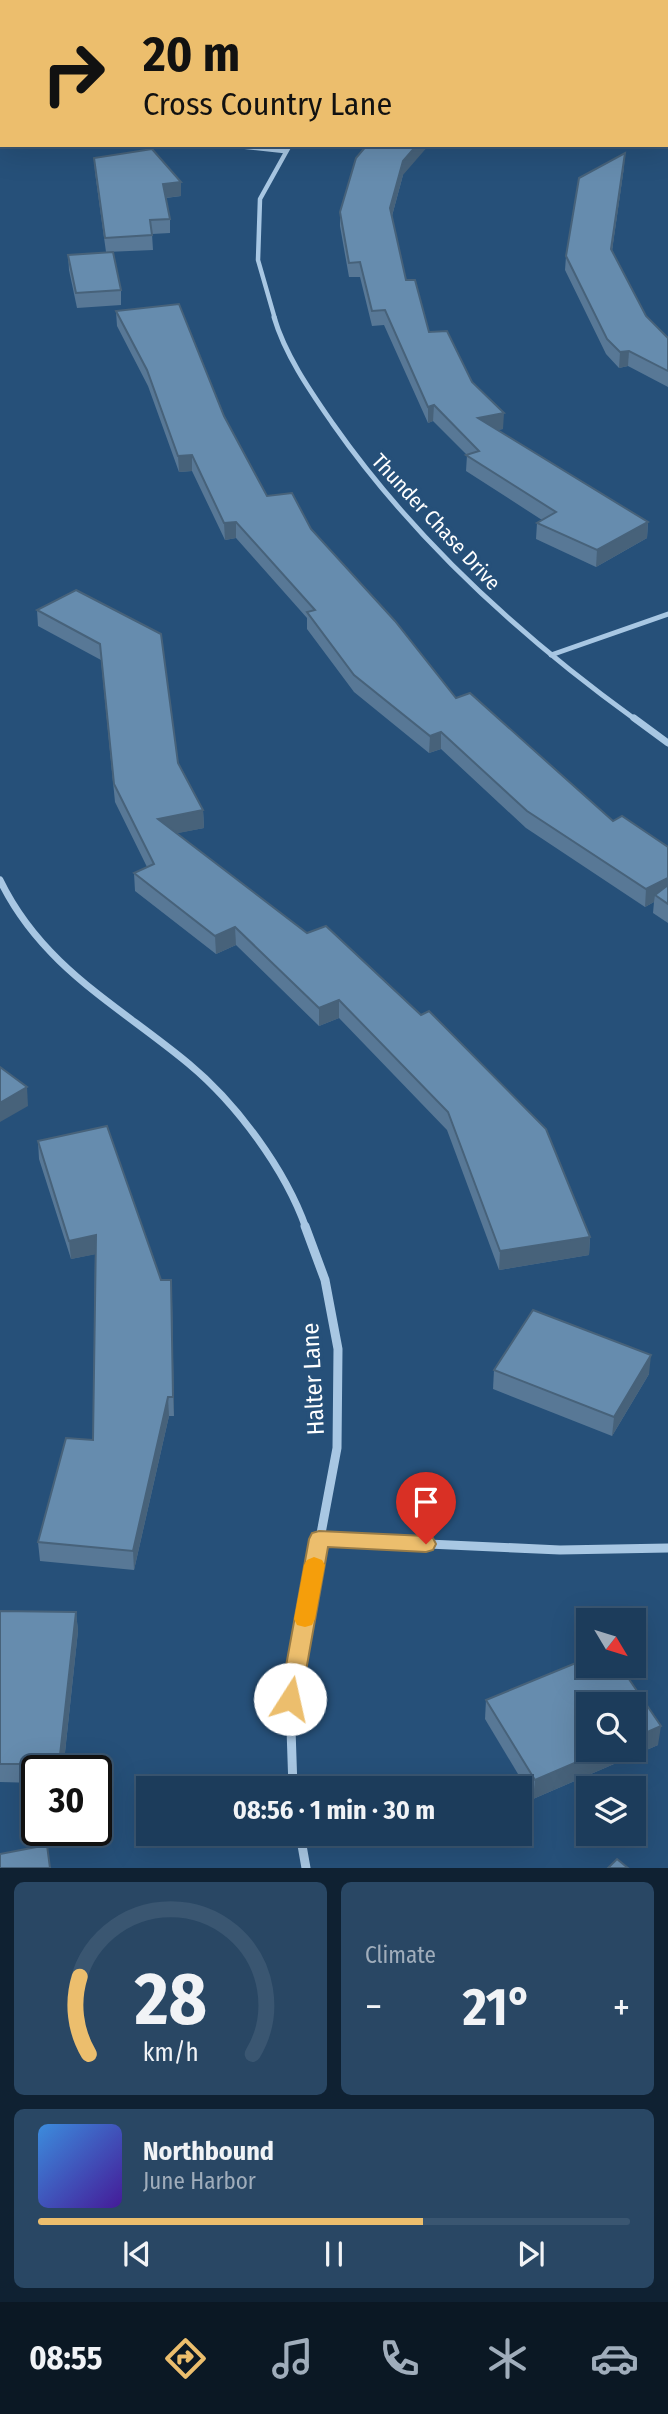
<!DOCTYPE html>
<html lang="en">
<head>
<meta charset="utf-8">
<style>
	body { margin:0; font-family:"Fira Sans Condensed",sans-serif; background:#294764; color:#f1f3f6; height:100vh; display:flex; flex-direction:column; font-size:26px; white-space:nowrap }
	* { box-sizing:border-box; margin:0 }
	p { font-size:23px; color:#a0adbb }
	.icon { flex:none; width:38px; height:38px; fill:none; stroke:currentColor; stroke-width:2; stroke-linecap:round; stroke-linejoin:round }
	.map { position:relative; height:1868px; overflow:hidden }
	.side { display:flex; flex-direction:column; gap:14px; padding:14px; background:#0f2132; flex:1 }
	.side>* { flex:none }
	.hud { position:absolute; left:0px; top:0px; width:668px; height:147px; box-shadow:0 7px 28px #0002,0 0 0 2px #3a5671; background:#ecbe6d; color:#111; overflow:hidden }
	.needle { width:46px; rotate:128deg }
	.tools { position:absolute; left:576px; top:1608px; display:grid; gap:14px }
	.tools a { display:grid; place-items:center; width:70px; height:70px; border-radius:0px; background:#1c3c5b; box-shadow:0 7px 28px #0002,0 0 0 2px #3a5671; font-size:35px }
	.speed { position:absolute; left:21px; top:1755px; display:flex; gap:14px; font-size:35px; font-weight:700; text-align:center }
	.speed>* { display:grid; place-content:center; width:91px; height:91px; border-radius:50%; background:#1c3c5b; box-shadow:0 7px 28px #0002,0 0 0 2px #3a5671; line-height:1 }
	.speed .limit { border:4px solid #111; border-radius:10px; background:#fff; color:#111 }
	.pin { position:absolute; display:grid; place-items:center; width:60px; height:60px; color:#fff; margin:-72px -30px; border-radius:50% 50% 50% 0; rotate:-45deg; box-shadow:0 0 7px #0007 }
	.pin .icon { rotate:45deg }
	.me { position:absolute; width:77px; margin:-38px; rotate:10deg; stroke-linejoin:round; filter:drop-shadow(0 0 5px #0008) }
	.turn { display:flex; align-items:center; gap:24px; height:147px; padding:0 28px; font-size:32px }
	.turn .icon { width:91px; height:91px; stroke-width:2.5 }
	.turn b { display:block; font-size:49px; line-height:60px }
	.big { font-size:52px; font-weight:700; line-height:1.1 }
	.side .widget { flex:1; display:flex; flex-direction:column; justify-content:center; gap:10px; min-width:0; padding:0 24px; border-radius:10px; background:#294764 }
	.side .dial { align-items:center; gap:0 }
	.dial svg { height:182px; overflow:visible; fill:none; stroke:#3a5671; stroke-width:7; stroke-linecap:round; text-anchor:middle }
	.dial text { fill:#f1f3f6; stroke:none }
	.song { display:flex; align-items:center; gap:21px }
	.cover { width:84px; height:84px; border-radius:10px; background:linear-gradient(135deg,hsl(210 70% 55%),hsl(260 70% 35%)) }
	.played { height:7px; border-radius:4px; background:linear-gradient(90deg,#ecbe6d 65%,#3a5671 65%) }
	.keys { display:flex; justify-content:space-around; direction:ltr }
	.heat { display:flex; justify-content:space-between; align-items:center; font-size:38px; direction:ltr }
	.side .tiles { flex:1; display:grid; gap:14px; grid-template-columns:1fr 1fr }
	.widget:last-child { grid-column:span 2 }
	.trip { position:absolute; left:136px; top:1776px; width:396px; height:70px; border-radius:0px; background:#1c3c5b; box-shadow:0 7px 28px #0002,0 0 0 2px #3a5671; font-weight:700; line-height:70px; text-align:center }
	.tabs { display:flex; height:112px; justify-content:space-around; align-items:center; background:#0b1824; color:#a0adbb }
	.tabs .icon { width:49px; height:49px }
	.tabs .current { color:#ecbe6d }
	.tabs b { font-size:32px; color:#f1f3f6 }
	.map>svg:first-child { display:block }
	.lines { fill:none; stroke-linecap:round; stroke-linejoin:round }
	.minor-far3 { stroke:#a8c7e3; stroke-width:4.5 }
	.minor-far2 { stroke:#a8c7e3; stroke-width:5 }
	.minor-far1 { stroke:#a8c7e3; stroke-width:7 }
	.minor { stroke:#a8c7e3; stroke-width:9 }
	.wall { fill:#587896 }
	.shaded-wall { fill:#47627a }
	.building { fill:#668cae; stroke:#47627a; stroke-width:2 }
	.route { fill:#ecbe6d; stroke:#997c47; stroke-width:2 }
	.slow { fill:#f59e0b }
	.labels { text-anchor:middle; dominant-baseline:central; stroke-width:7; stroke-linejoin:round; paint-order:stroke }
	.far-street-label { font-size:21px; fill:#fff; stroke:#265079 }
	.street-label { font-size:24px; fill:#fff; stroke:#265079 }
</style>
</head>
<body>
<div class="map">
<svg width="668" height="1868" viewBox="0 0 668 1868">
	<rect width="100%" height="100%" fill="#265079"/>
	<g class="lines">
		<g class="minor-far3">
			<path d="M520,0l4,2"/>
			<path d="M228,145l56,6"/>
			<path d="M275,319l-17,-59 2,-61 30,-54"/>
		</g>
		<g class="minor-far2">
			<path d="M274,317c11,38 37,75 59,107 82,117 188,213 303,296"/>
			<path d="M551,655l117,-41"/>
		</g>
		<g class="minor-far1">
			<path d="M634,718l34,25"/>
			<path d="M0,880c42,87 118,125 189,184 48,40 96,105 117,164"/>
		</g>
		<g class="minor">
			<path d="M319,1539l241,11 108,-2"/>
			<path d="M293,1788l-3,-89 47,-251 1,-99 -13,-69 -20,-54"/>
			<path d="M300,1834l6,34"/>
		</g>
	</g>
	<g class="wall">
		<path d="M596,0h72v34h-1v-32h-71z"/>
		<path d="M2,18v50l-2,-1v-48z"/>
		<path d="M94,158l87,38 -15,2 4,21v14l-18,1 1,16 -47,2 -11,-80z"/>
		<path d="M624,167l-12,84 34,65 22,22v49l-40,-21 -9,2 -13,-14 -41,-84 1,-14z"/>
		<path d="M403,175l-11,41 14,64 23,52 43,50 31,47 -6,1 151,92 -1,16 -51,29 -60,-28 1,-16 5,-3 -76,-49 1,-16 -34,-34 -5,2 -44,-98 -12,1 -12,-49h-11l-9,-51v-14z"/>
		<path d="M68,255l53,35v15l-44,3 -8,-38z"/>
		<path d="M116,311l108,105 43,80 44,33 145,169 157,123 55,26v76l-15,-10 1,-11 -9,5 -119,-79 -85,-79 -12,4 -75,-61 -47,-63v-11l-71,-80 -11,2 -33,-69 -13,1 -31,-86 -31,-60z"/>
		<path d="M76,590l102,173 25,47 1,18 -27,5 413,404 -1,18 -90,15 -52,-140 -108,-112 -20,8 -83,-81 -20,9 -81,-63 -1,-18 13,-6 -32,-65 -14,-142 -63,-34 -1,-16z"/>
		<path d="M38,1141l123,139 11,19 2,117h-5l-35,154 -94,-9 -2,-19 55,-102 2,-186 -24,5 -32,-100z"/>
		<path d="M494,1370l155,4 -37,62 -119,-47z"/>
		<path d="M0,1611l76,1 2,19 -15,140h-26v12l-37,-1z"/>
		<path d="M486,1700l172,45 -125,54 -48,-80z"/>
	</g>
	<g class="shaded-wall">
		<path d="M417,145h12l-26,30 -13,48v-15l13,-47z"/>
		<path d="M625,153l-1,14 -14,97 1,-15z"/>
		<path d="M181,182v14l-17,2 -1,-14z"/>
		<path d="M629,351l-1,15 -9,2 1,-16z"/>
		<path d="M434,405l-1,16 -5,2v-16z"/>
		<path d="M504,413l-1,16 -26,5 1,-16z"/>
		<path d="M192,455v16l-13,1 -1,-16z"/>
		<path d="M236,522v16l-11,2 -1,-17z"/>
		<path d="M648,522l-1,16 -51,29 1,-17z"/>
		<path d="M441,732v17l-12,4 1,-17z"/>
		<path d="M203,810l1,18 -45,9 -1,-18z"/>
		<path d="M668,878v17h-13l-1,7 -9,5 1,-18z"/>
		<path d="M235,927l1,18 -20,9 -1,-18z"/>
		<path d="M339,1000v18l-20,8v-18z"/>
		<path d="M27,1087l1,19 -28,16v-19z"/>
		<path d="M96,1235l1,19 -26,5 -2,-18z"/>
		<path d="M590,1237l-1,18 -90,15 1,-19z"/>
		<path d="M171,1280l1,19 2,117 -1,-19z"/>
		<path d="M651,1355l-2,19 -37,62 2,-19z"/>
		<path d="M168,1397l1,19 -35,154 -1,-19z"/>
		<path d="M76,1612l2,19 -15,140h-3l-1,-7z"/>
		<path d="M661,1726l-3,19 -125,54 2,-19 70,-30h29v-12z"/>
	</g>
	<g class="building">
		<path d="M104,0h67l-4,2h-64z"/>
		<path d="M605,0h63v24h-1v-22h-60z"/>
		<path d="M2,18v37l-2,-1v-35z"/>
		<path d="M367,145h50l-14,16 -13,47 16,72h9l14,52 18,-1 25,51 32,31 -26,5 170,104 -51,28 -60,-27 19,-11 -90,-57 13,-4 -45,-46 -6,2 -43,-97 -13,1 -12,-49 -11,1 -9,-51 16,-54z"/>
		<path d="M152,149l29,33 -18,2 7,35 -20,1 2,15 -47,3 -11,-80z"/>
		<path d="M625,153l-14,96 35,67 22,22v33l-39,-20 -9,1 -13,-13 -41,-83 13,-78z"/>
		<path d="M113,252l8,38 -45,3 -8,-38z"/>
		<path d="M179,304l45,112 43,80 25,-3 19,36 84,92 61,77 14,-5 143,128 9,-5 46,31v31l-22,11 -119,-78 -86,-79 -11,4 -76,-61 -47,-63 8,-2 -79,-88 -12,1 -32,-68 -14,1 -31,-86 -31,-59z"/>
		<path d="M76,590l85,44 17,129 25,47 -45,9 149,114 19,-7 95,89 8,-4 117,118 44,108 -90,14 -52,-139 -109,-112 -20,8 -84,-81 -20,9 -81,-63 20,-9 -40,-80 -14,-140 -63,-34z"/>
		<path d="M668,885v19l-13,-9z"/>
		<path d="M0,1067l27,20 -27,16z"/>
		<path d="M107,1126l54,154h10l2,117h-5l-35,154 -95,-9 28,-104 27,2 3,-205 -27,6 -31,-100z"/>
		<path d="M533,1310l118,45 -37,62 -120,-47z"/>
		<path d="M0,1611l76,1 -17,152h-59z"/>
		<path d="M588,1658v8h32l41,60 -27,12v-34h-46v46h17l-70,30 -49,-80z"/>
		<path d="M47,1845l3,23h-50v-14z"/>
		<path d="M617,1859l11,9h-20z"/>
	</g>
	<path class="route" d="M319,1531l107,5 7,2 3,6 -3,6 -7,2 -98,-5 -27,152 -3,6 -8,3 -7,-3 -3,-6 29,-160 3,-6z"/>
	<path class="slow" d="M314,1557l8,3 3,5 -10,54 -3,6 -7,2 -8,-2 -3,-6 10,-54 3,-5z"/>
	<g class="labels">
		<g class="far-street-label">
			<text transform="translate(436 522) rotate(47)">Thunder Chase Drive</text>
		</g>
		<g class="street-label">
			<text transform="translate(313 1379) rotate(-93)">Halter Lane</text>
		</g>
	</g>
</svg>
<div class="tools">
<a><svg class="needle" viewBox="-14 -14 28 28"><path d="M0-13l5 13h-10z" fill="#e53935"/><path d="M0 13l5-13h-10z" fill="#a0adbb"/></svg></a>
<a><svg class="icon" aria-label="search" viewBox="0 0 24 24"><circle cx="10" cy="10" r="6"/><path d="M15 15l6 6"/></svg></a>
<a><svg class="icon" aria-label="layers" viewBox="0 0 24 24"><path d="M12 4l9 5-9 5-9-5zM3 14l9 5 9-5"/></svg></a>
</div>
<div class="speed"><div class="limit">30</div></div>
<div class="pin" style="left:426px;top:1544px;background:#d93025"><svg class="icon" aria-label="arrive" viewBox="0 0 24 24"><path d="M6 21V4h12l-3 4 3 4H6"/></svg></div>
<svg class="me" style="left:290px;top:1699px" viewBox="-20 -20 40 40"><circle r="19" fill="#fff"/><path d="M0-13L10 11 0 6-10 11z" fill="#ecbe6d"/></svg>
<div class="trip">08:56 · 1 min · 30 m</div>
<div class="hud">
<div class="turn"><svg class="icon" aria-label="right" viewBox="0 0 24 24"><path d="M7 20v-9h11M14 6l5 5-5 5"/></svg><div><b>20 m</b>Cross Country Lane</div></div>
</div>
</div>
<section class="side">
<div class="tiles">
<div class="widget dial"><svg viewBox="0 0 100 80">
<path d="M14 69A42 42 0 1 1 86 69"/>
<path d="M14 69A42 42 0 0 1 10 35" stroke="#ecbe6d"/>
<text x="50" y="56" font-size="32" font-weight="700">28</text>
<text x="50" y="72" font-size="11">km/h</text>
</svg></div>
<div class="widget"><p>Climate</p>
<div class="heat"><a>−</a><b class="big">21°</b><a>+</a></div>
</div>
<div class="widget">
<div class="song"><i class="cover"></i><div><b>Northbound</b><p>June Harbor</p></div></div>
<div class="played"></div>
<div class="keys"><svg class="icon" aria-label="previous" viewBox="0 0 24 24"><path d="M18 5L8 12l10 7zM5 5v14"/></svg><svg class="icon" aria-label="pause" viewBox="0 0 24 24"><path d="M8 5v14M16 5v14"/></svg><svg class="icon" aria-label="next" viewBox="0 0 24 24"><path d="M6 5l10 7-10 7zM19 5v14"/></svg></div>
</div>
</div>
</section>
<nav class="tabs">
<b>08:55</b>
<svg class="icon current" aria-label="directions" viewBox="0 0 24 24"><path d="M12 3l9 9-9 9-9-9zM9 14v-3h6M13 9l2 2-2 2"/></svg>
<svg class="icon" aria-label="music" viewBox="0 0 24 24"><path d="M9 18V5l10-2v13"/><circle cx="6" cy="18" r="3"/><circle cx="16" cy="16" r="3"/></svg>
<svg class="icon" aria-label="phone" viewBox="0 0 24 24"><path d="M5 4h4l2 5-3 2q2 4 5 5l2-3 5 2v4C11 20 4 13 5 4z"/></svg>
<svg class="icon" aria-label="climate" viewBox="0 0 24 24"><path d="M12 3v18M4 7l16 10M4 17L20 7"/></svg>
<svg class="icon" aria-label="car" viewBox="0 0 24 24"><path d="M5 17H2v-5l4-1 3-4h7l3 4 3 1v5h-3M9 17h6M6 11h13"/><circle cx="7" cy="17" r="2"/><circle cx="17" cy="17" r="2"/></svg>
</nav>
</body>
</html>
